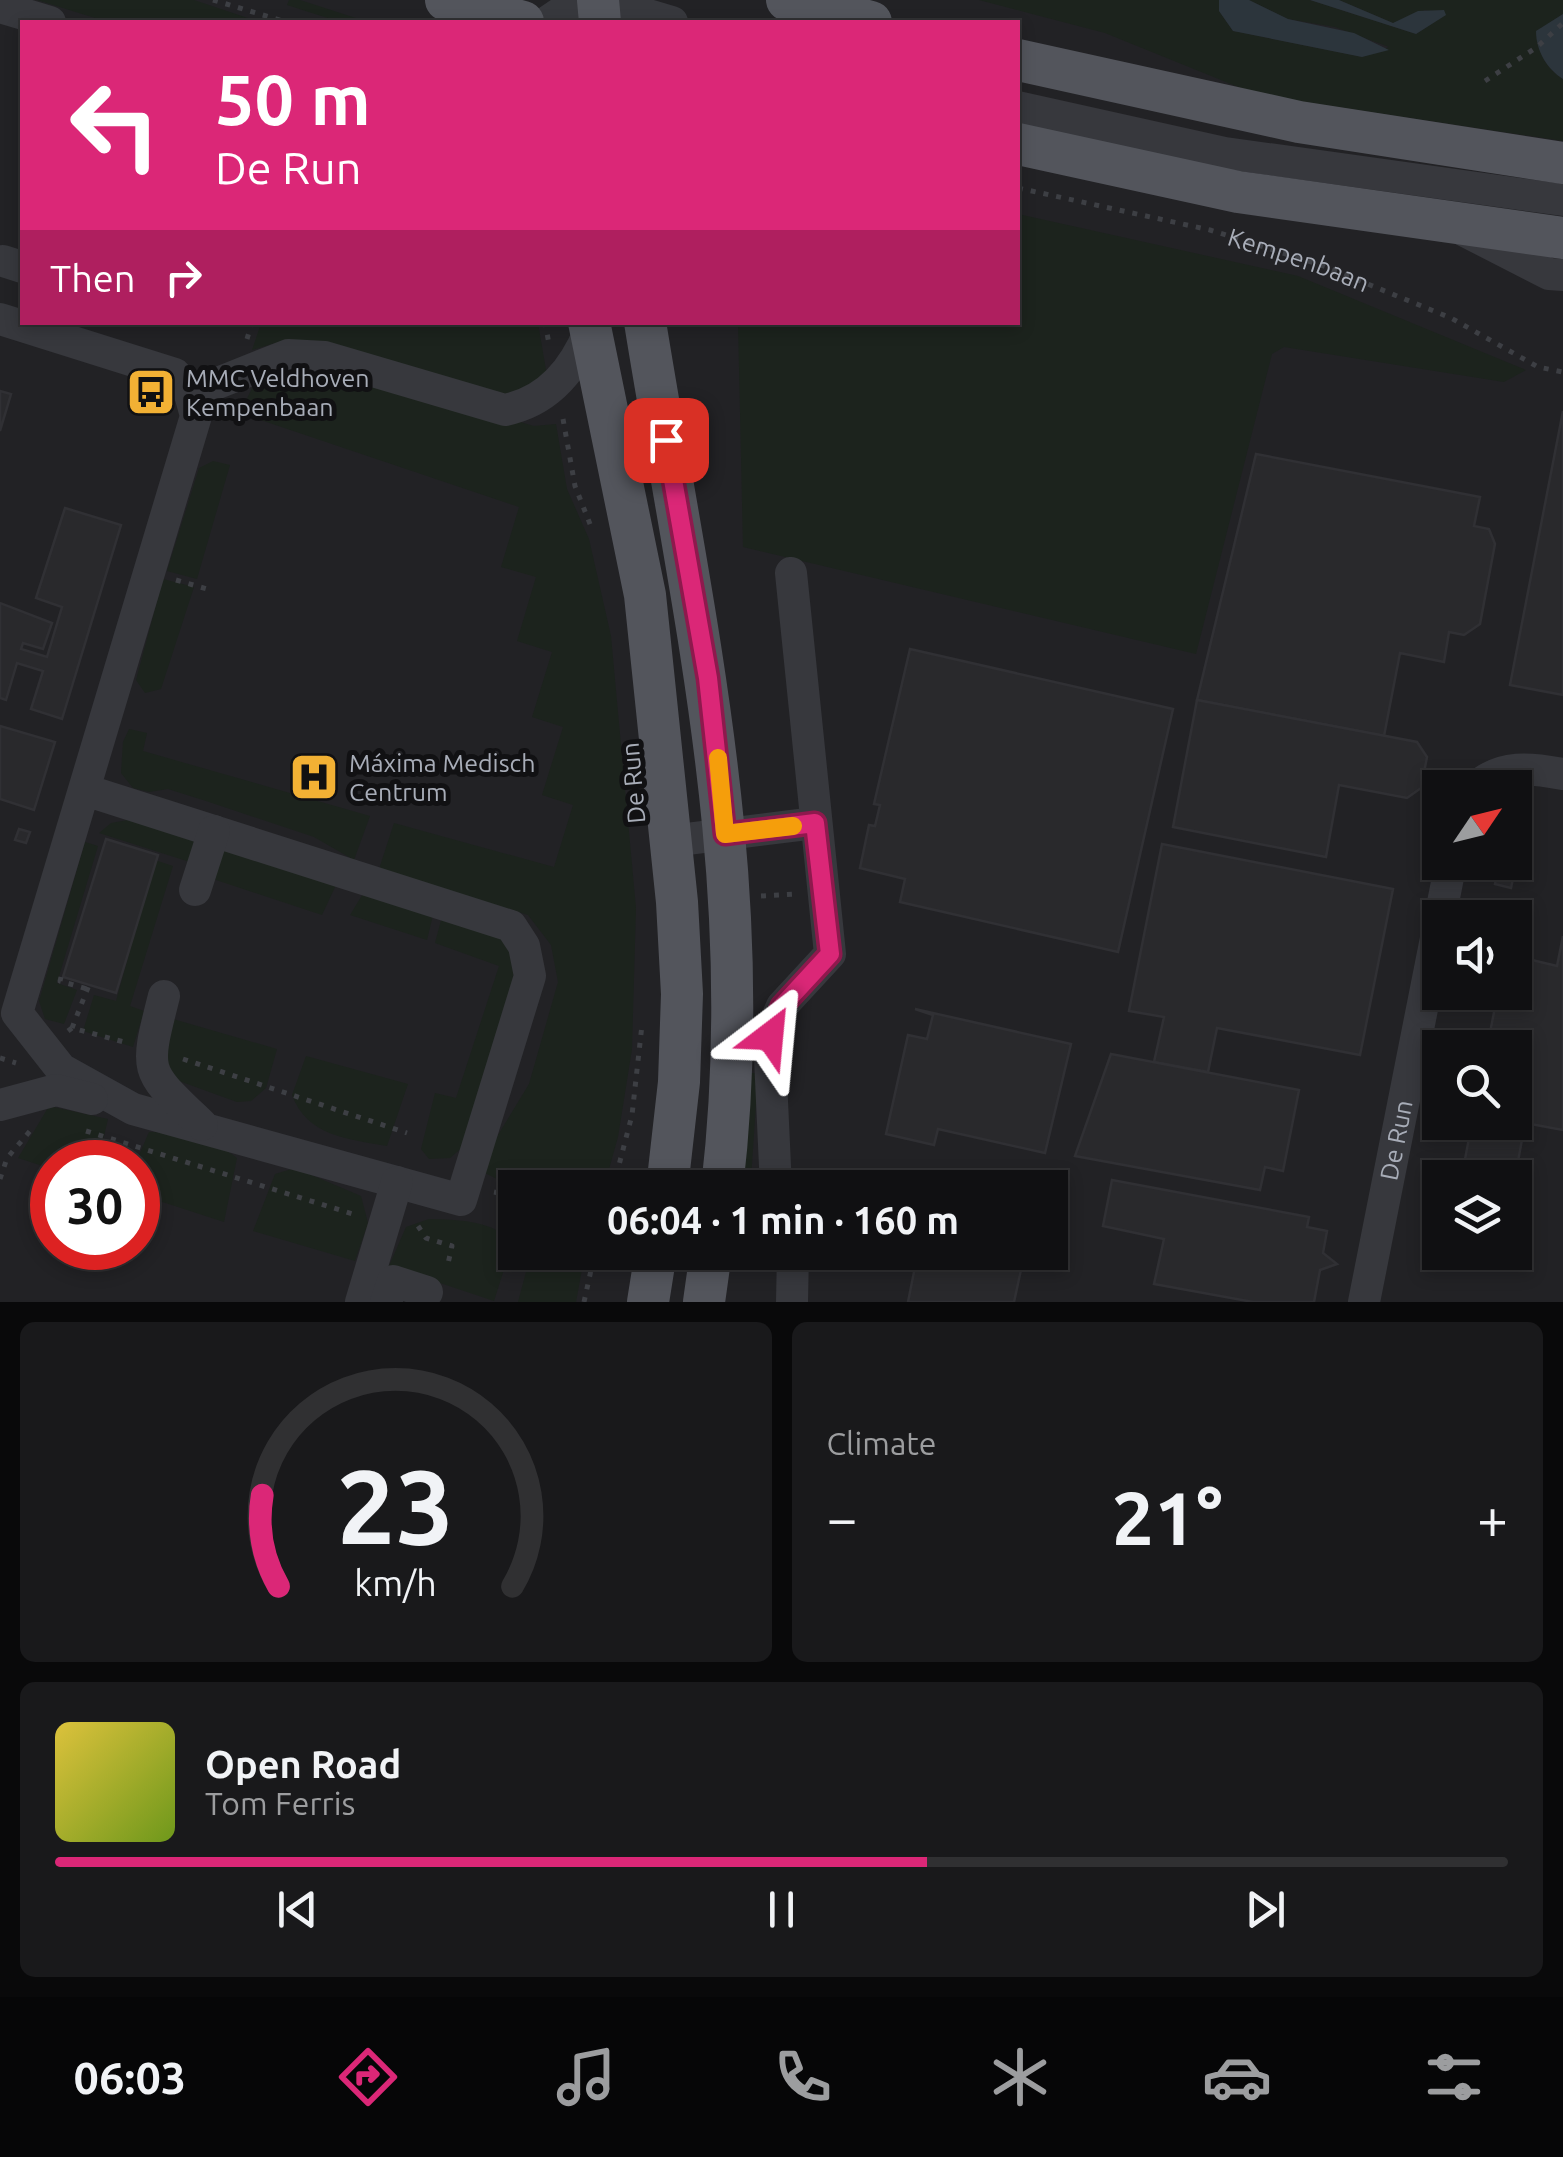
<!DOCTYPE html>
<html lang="en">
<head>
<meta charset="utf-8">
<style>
	body { margin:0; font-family:Ubuntu,sans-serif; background:#19191b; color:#f1f3f6; height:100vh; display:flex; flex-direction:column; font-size:38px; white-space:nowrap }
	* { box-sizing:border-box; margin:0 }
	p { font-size:32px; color:#9c9d9f }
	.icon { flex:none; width:55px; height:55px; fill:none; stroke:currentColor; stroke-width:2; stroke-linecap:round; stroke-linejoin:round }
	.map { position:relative; height:1302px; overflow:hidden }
	.details { display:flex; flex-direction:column; gap:20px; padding:20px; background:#09090a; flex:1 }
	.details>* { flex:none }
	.hud { position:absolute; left:20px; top:20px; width:1000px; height:305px; border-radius:0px; box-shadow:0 5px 15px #0003,0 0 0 2px #303032; background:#db2777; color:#fff; overflow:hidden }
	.needle { width:65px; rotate:55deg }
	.buttons { position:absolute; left:1422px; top:770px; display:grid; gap:20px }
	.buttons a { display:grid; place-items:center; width:110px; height:110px; border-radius:0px; background:#101012; box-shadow:0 5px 15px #0003,0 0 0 2px #303032; font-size:50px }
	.speed { position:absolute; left:30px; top:1140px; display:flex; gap:20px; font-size:50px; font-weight:700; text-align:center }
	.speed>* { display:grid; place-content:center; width:130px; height:130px; border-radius:50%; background:#101012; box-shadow:0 5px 15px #0003,0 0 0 2px #303032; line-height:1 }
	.speed .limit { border:15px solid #d22; background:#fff; color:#111 }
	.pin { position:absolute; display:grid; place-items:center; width:85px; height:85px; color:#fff; margin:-42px; border-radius:20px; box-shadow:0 5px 15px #0006 }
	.me { position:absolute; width:110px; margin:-55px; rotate:29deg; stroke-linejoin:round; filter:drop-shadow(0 0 8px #0008) }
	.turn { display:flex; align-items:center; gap:35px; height:210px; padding:0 30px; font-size:45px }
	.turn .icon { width:130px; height:130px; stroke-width:2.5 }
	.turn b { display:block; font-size:70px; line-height:85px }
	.then { display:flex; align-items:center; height:95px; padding:0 30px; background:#0003; gap:20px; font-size:38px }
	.big { font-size:75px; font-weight:700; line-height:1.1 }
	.details .card { flex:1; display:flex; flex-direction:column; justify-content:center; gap:15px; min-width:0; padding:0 35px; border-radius:15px; background:#19191b }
	.details .dial { align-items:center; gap:0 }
	.dial svg { height:260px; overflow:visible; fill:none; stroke:#303032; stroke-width:7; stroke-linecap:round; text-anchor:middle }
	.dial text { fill:#f1f3f6; stroke:none }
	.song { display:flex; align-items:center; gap:30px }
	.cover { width:120px; height:120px; border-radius:15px; background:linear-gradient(135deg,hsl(50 70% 55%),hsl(80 70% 35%)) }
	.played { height:10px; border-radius:5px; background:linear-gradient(90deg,#db2777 60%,#303032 60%) }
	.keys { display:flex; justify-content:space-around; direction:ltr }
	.heat { display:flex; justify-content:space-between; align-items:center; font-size:55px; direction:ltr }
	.details .tiles { flex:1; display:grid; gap:20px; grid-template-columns:1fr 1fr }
	.card:last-child { grid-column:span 2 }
	.trip { position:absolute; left:498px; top:1170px; width:570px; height:100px; border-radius:0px; background:#101012; box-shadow:0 5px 15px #0003,0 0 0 2px #303032; font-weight:700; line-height:100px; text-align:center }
	.tab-bar { display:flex; height:160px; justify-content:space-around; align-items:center; background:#060607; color:#9c9d9f }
	.tab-bar .icon { width:70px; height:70px }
	.tab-bar .current { color:#db2777 }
	.tab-bar b { font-size:45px; color:#f1f3f6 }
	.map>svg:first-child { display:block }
	.built { fill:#222225; fill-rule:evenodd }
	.green { fill:#1c231d }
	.water { fill:#2c353c }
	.building { fill:#29292c; stroke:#303034; stroke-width:2.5 }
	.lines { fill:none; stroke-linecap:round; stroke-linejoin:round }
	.path { stroke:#3d3f44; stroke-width:5; stroke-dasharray:5 8; stroke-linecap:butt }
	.minor { stroke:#37383d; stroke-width:32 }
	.major { stroke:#53555c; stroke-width:42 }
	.route-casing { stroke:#8e194d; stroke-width:25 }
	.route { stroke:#db2777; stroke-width:18 }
	.slow { stroke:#f59e0b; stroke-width:18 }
	.labels { text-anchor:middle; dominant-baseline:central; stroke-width:10; stroke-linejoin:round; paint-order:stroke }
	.street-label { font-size:25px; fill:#a8adb8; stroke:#111113 }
	.poi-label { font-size:25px; fill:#a8adb8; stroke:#111113; text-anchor:start }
</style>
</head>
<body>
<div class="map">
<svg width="1563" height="1302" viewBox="0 0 1563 1302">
	<rect width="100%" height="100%" fill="#161618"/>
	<path class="built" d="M0,0h1563v1302h-1563zM22,22h996v300h-996zM1440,788h75v74h-75zM1440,918h75v74h-75zM1440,1048h75v74h-75zM52,1162h86v86h-86zM1440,1178h75v74h-75zM515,1188h535v64h-535z"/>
	<g class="green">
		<path d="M37,0h157l66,22h-152z"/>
		<path d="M289,0h11l68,22h-28l-53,-17z"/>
		<path d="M979,0h240v11l14,20 129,26 27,-10 -54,-20 -47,-8 -39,-19h61l106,34 29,-19 -20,-5 -32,13 -54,-23h224v14l-26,17c-1,20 10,38 26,48v62l-305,-46 -153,-62z"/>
		<path d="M1018,214l280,62 228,94 -22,12 -220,-35 -12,7 -76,300 -453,-107 -5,-224 280,-1z"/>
		<path d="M261,323h277l9,53 -13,11 -34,9 -225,-53 -23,7z"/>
		<path d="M332,367l202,59 22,-2 11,65 22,50 22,97 25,272 -4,141 -14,88 -14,50 -89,1 -30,-15 10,-33 34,-56 29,-102 -7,-37 -23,-30 -149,-46 15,-46 160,44 19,-62 -31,-10 21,-68 -31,-10 20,-65 -35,-11 19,-64 -35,-10 18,-60 -279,-94 15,-31 12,-13z"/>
		<path d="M213,461l17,4 -33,114 -30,-8 32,-103z"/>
		<path d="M163,579l31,8 -33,102 -16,4 -9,-13z"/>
		<path d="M129,729l18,4 -4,18 227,65 -16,44 -40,-23 -108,-36 -38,-12 -19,3 -16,-4 -12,-15 2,-31z"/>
		<path d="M134,819l69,21 -7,24 -97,-31 12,-10z"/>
		<path d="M85,842l13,4 -41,137 20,7 -13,34 -19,-5 -6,-18z"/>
		<path d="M214,845l122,40 -14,30 -118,-39z"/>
		<path d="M155,860l18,6 -43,140 14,5 -11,36 -50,-16 11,-36 22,6z"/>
		<path d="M367,887l68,20 -8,33 -77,-25z"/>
		<path d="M444,909l69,35 5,29 -55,174 -13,11 -21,1 -8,-10 14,-56 21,5 43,-132 -64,-23z"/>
		<path d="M173,1019l104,30 -11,39 -15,13 -14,1 -69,-25 -6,-22z"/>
		<path d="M306,1056l102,28 -21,62c-40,-7 -80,-10 -95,-51z"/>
		<path d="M748,1073h10l-7,106 -11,-2z"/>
		<path d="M49,1106l59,13 -10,43h-46v7l-34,-11z"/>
		<path d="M149,1132c29,0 66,8 88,26l-13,64 -86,-28 -2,-32z"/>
		<path d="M295,1168l66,28 7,27 -13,38 -102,-30 22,-57z"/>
		<path d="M429,1219c31,1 60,1 84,22l-19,60 -105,-35 17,-39z"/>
		<path d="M531,1253h54l-9,49h-58z"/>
	</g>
	<g class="water">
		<path d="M1219,0h30l39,19 66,14 35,17 -27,7 -129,-26 -14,-20z"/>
		<path d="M1310,0h29l54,23 25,-12 26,-1 2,5 -30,19z"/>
		<path d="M1563,14v65c-16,-10 -27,-28 -27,-48z"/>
	</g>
	<g class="building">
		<path d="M0,391l11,3 -11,37z"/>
		<path d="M1563,411v284l-53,-10z"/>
		<path d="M1256,454l224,43 -6,29 15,3 6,15 -15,80 -16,11 -15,-3 -5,30 -44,-9 -16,83 -187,-36z"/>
		<path d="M65,508l56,17 -59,194 -31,-10 12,-38 -26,-8 -11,37 -6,-2v-95l52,20 -9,26 -20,-6 -2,6 26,8 15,-50 -26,-9z"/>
		<path d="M910,649l263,60 -55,243 -218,-50 5,-23 -45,-11 9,-43 6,1 5,-21 -6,-1z"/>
		<path d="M1197,700l220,42 10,15 -6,31 -14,10 -68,-13 -13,72 -153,-30z"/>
		<path d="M0,726l55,16 -21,68 -34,-11z"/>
		<path d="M19,829l11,3 -4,11 -11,-3z"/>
		<path d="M106,839l52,16 -42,138 -53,-16z"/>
		<path d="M1162,844l231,45 -33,166 -143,-27 -9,44 -54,-10 10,-45 -35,-6z"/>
		<path d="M1497,871l17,3 -3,14 -16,-4z"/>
		<path d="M1563,936v194l-38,-7 -10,55h-15l2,-12 -11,-2 -2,11 -26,-5 9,-48h43v-74h-28l11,-56h17v-36l42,10z"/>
		<path d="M915,1009l156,35 -26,109 -107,-24 -4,16 -48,-11 22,-99 19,4 6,-24z"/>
		<path d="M1111,1054l188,36 -16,81 -18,-4 -5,23 -185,-34z"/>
		<path d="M933,1176l54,9 -1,3h-55z"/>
		<path d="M1112,1180l197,37 -2,10 20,4 -4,22 14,11 -17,6 -6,32h-61l-99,-18 10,-45 -61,-13z"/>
		<path d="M918,1252l106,4 -10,46h-106z"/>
	</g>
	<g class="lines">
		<g class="path">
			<path d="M213,0l73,22"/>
			<path d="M1485,81l52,-34 26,-24"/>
			<path id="s1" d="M1018,188l192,42 111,35 130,53 87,49 25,5"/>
			<path d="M545,322l4,22"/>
			<path d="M247,339l5,-17"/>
			<path d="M563,419l12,67 17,43"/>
			<path d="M176,580l31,9"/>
			<path d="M761,896l34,-2"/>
			<path d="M61,977l-1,4 27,8"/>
			<path d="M72,1028l17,-43"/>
			<path d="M68,1031l4,-3 52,14"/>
			<path d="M0,1058l16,5"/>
			<path d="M183,1059l224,74"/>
			<path d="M86,1131l270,84"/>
			<path d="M0,1179l7,-21 23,-27"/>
			<path d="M613,1188l19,-73 10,-90"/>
			<path d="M494,1192l21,4"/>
			<path d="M418,1226l8,12 26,8 -5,22"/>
			<path d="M584,1302l11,-50"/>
		</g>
		<g class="minor">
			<path d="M597,0l75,22"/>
			<path d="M0,7l50,15"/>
			<path d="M547,22l22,-15 29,-6"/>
			<path d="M1018,107l207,46 338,47"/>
			<path d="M1465,231l84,43 14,1"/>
			<path d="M3,261l19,6"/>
			<path d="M0,319l175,55 15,20 6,22 -179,597 44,56 72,40 328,91 69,-224 -6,-30 -13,-20 -426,-136"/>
			<path d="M190,394l98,-39 37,2 180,53c44,-9 69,-41 85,-80"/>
			<path d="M1475,788c26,-24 56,-20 88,-14"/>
			<path d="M671,841l144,-18"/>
			<path d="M195,890l19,-59"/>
			<path d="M1440,918l11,-56"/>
			<path d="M164,996c-20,79 -20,73 38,129"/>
			<path d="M0,1105l56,-15 36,9"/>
			<path d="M776,1188l-7,-152 13,-30 48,-52 -39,-381"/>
			<path d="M361,1302l36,-120"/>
			<path d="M386,1302l7,-21 34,11"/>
			<path d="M792,1302l1,-50"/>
			<path id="s2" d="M1364,1302l76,-384"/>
		</g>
		<g class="major">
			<path d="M446,0l77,22"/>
			<path d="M598,0l2,22"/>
			<path d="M787,0l84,22"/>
			<path d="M1018,60l281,62 264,41"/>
			<path d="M1018,144l220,48 325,46"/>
			<path d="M589,322l56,273 32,307 5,92 -3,88 -12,106"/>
			<path d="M645,322c48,297 113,561 77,866"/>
			<path d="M648,1302l8,-50"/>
			<path d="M704,1302l7,-50"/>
		</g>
	</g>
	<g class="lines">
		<g class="route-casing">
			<path id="route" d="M666,440l42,238 17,156 90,-11 15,131 -48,52 -12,30"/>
		</g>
		<use href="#route" class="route"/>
		<path class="slow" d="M718,758l7,76 68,-8"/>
	</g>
	<defs>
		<g id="bus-square" transform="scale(2.5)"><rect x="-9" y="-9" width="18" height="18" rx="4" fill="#f2b134" stroke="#111113"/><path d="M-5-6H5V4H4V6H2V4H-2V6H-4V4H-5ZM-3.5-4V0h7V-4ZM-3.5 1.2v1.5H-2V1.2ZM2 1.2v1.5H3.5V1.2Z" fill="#111"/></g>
		<g id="hospital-square" transform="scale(2.5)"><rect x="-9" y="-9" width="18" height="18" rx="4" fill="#f2b134" stroke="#111113"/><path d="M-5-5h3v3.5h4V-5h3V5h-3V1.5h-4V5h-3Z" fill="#111"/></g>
	</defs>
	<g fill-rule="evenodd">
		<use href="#bus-square" x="151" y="392"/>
		<use href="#hospital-square" x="314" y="777"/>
	</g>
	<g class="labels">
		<g class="street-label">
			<text stroke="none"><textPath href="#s1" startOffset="290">Kempenbaan</textPath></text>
			<text transform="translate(633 783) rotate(-95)">De Run</text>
			<text stroke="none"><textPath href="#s2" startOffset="165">De Run</textPath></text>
		</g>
		<g class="poi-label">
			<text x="186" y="378">MMC Veldhoven<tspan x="186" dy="29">Kempenbaan</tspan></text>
			<text x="349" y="763">Máxima Medisch<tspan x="349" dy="29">Centrum</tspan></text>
		</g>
	</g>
</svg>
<div class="buttons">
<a><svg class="needle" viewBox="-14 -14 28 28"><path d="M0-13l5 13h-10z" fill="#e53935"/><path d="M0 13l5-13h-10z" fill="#9c9d9f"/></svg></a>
<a><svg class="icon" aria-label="sound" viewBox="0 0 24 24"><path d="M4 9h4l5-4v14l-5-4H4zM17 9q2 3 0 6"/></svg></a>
<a><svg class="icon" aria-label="search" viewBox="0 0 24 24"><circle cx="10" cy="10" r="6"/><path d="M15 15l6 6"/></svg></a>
<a><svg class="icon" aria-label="layers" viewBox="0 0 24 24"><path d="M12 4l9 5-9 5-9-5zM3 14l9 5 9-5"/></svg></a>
</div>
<div class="speed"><div class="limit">30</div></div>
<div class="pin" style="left:666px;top:440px;background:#d93025"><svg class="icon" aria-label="arrive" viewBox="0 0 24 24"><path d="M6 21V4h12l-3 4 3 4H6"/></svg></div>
<svg class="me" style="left:770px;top:1036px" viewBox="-20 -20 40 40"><path d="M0-17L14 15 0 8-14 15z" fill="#db2777" stroke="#fff" stroke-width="4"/></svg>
<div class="trip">06:04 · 1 min · 160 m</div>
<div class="hud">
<div class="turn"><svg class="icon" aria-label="left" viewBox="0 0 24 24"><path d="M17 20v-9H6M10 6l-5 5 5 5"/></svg><div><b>50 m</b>De Run</div></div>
<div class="then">Then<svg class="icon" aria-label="right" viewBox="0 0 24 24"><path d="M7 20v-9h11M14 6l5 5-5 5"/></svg></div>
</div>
</div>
<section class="details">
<div class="tiles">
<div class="card dial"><svg viewBox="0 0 100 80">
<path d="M14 69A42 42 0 1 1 86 69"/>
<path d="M14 69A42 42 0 0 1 9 41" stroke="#db2777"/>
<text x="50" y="56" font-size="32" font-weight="700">23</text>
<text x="50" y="72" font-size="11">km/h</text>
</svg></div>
<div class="card"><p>Climate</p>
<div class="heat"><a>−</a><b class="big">21°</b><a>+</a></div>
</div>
<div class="card">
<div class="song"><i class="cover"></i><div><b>Open Road</b><p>Tom Ferris</p></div></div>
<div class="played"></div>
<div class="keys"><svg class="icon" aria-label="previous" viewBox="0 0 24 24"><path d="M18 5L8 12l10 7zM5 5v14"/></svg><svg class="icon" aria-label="pause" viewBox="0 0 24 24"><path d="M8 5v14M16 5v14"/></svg><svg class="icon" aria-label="next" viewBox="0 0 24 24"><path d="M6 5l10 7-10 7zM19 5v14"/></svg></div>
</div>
</div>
</section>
<nav class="tab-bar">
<b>06:03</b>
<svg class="icon current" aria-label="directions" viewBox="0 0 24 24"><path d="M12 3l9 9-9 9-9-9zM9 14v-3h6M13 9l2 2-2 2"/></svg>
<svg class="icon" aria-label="music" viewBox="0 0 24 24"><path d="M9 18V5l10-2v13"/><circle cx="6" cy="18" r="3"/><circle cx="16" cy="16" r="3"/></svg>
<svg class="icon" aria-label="phone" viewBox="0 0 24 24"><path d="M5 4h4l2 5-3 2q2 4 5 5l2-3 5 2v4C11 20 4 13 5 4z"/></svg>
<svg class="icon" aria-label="climate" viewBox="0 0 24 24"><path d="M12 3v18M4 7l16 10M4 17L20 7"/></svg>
<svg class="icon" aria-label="car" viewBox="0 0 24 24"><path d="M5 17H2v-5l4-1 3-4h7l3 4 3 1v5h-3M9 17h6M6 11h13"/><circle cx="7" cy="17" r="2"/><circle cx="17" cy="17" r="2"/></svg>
<svg class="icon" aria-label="filters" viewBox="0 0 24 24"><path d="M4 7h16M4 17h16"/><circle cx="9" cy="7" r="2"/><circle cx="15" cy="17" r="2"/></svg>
</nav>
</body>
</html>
